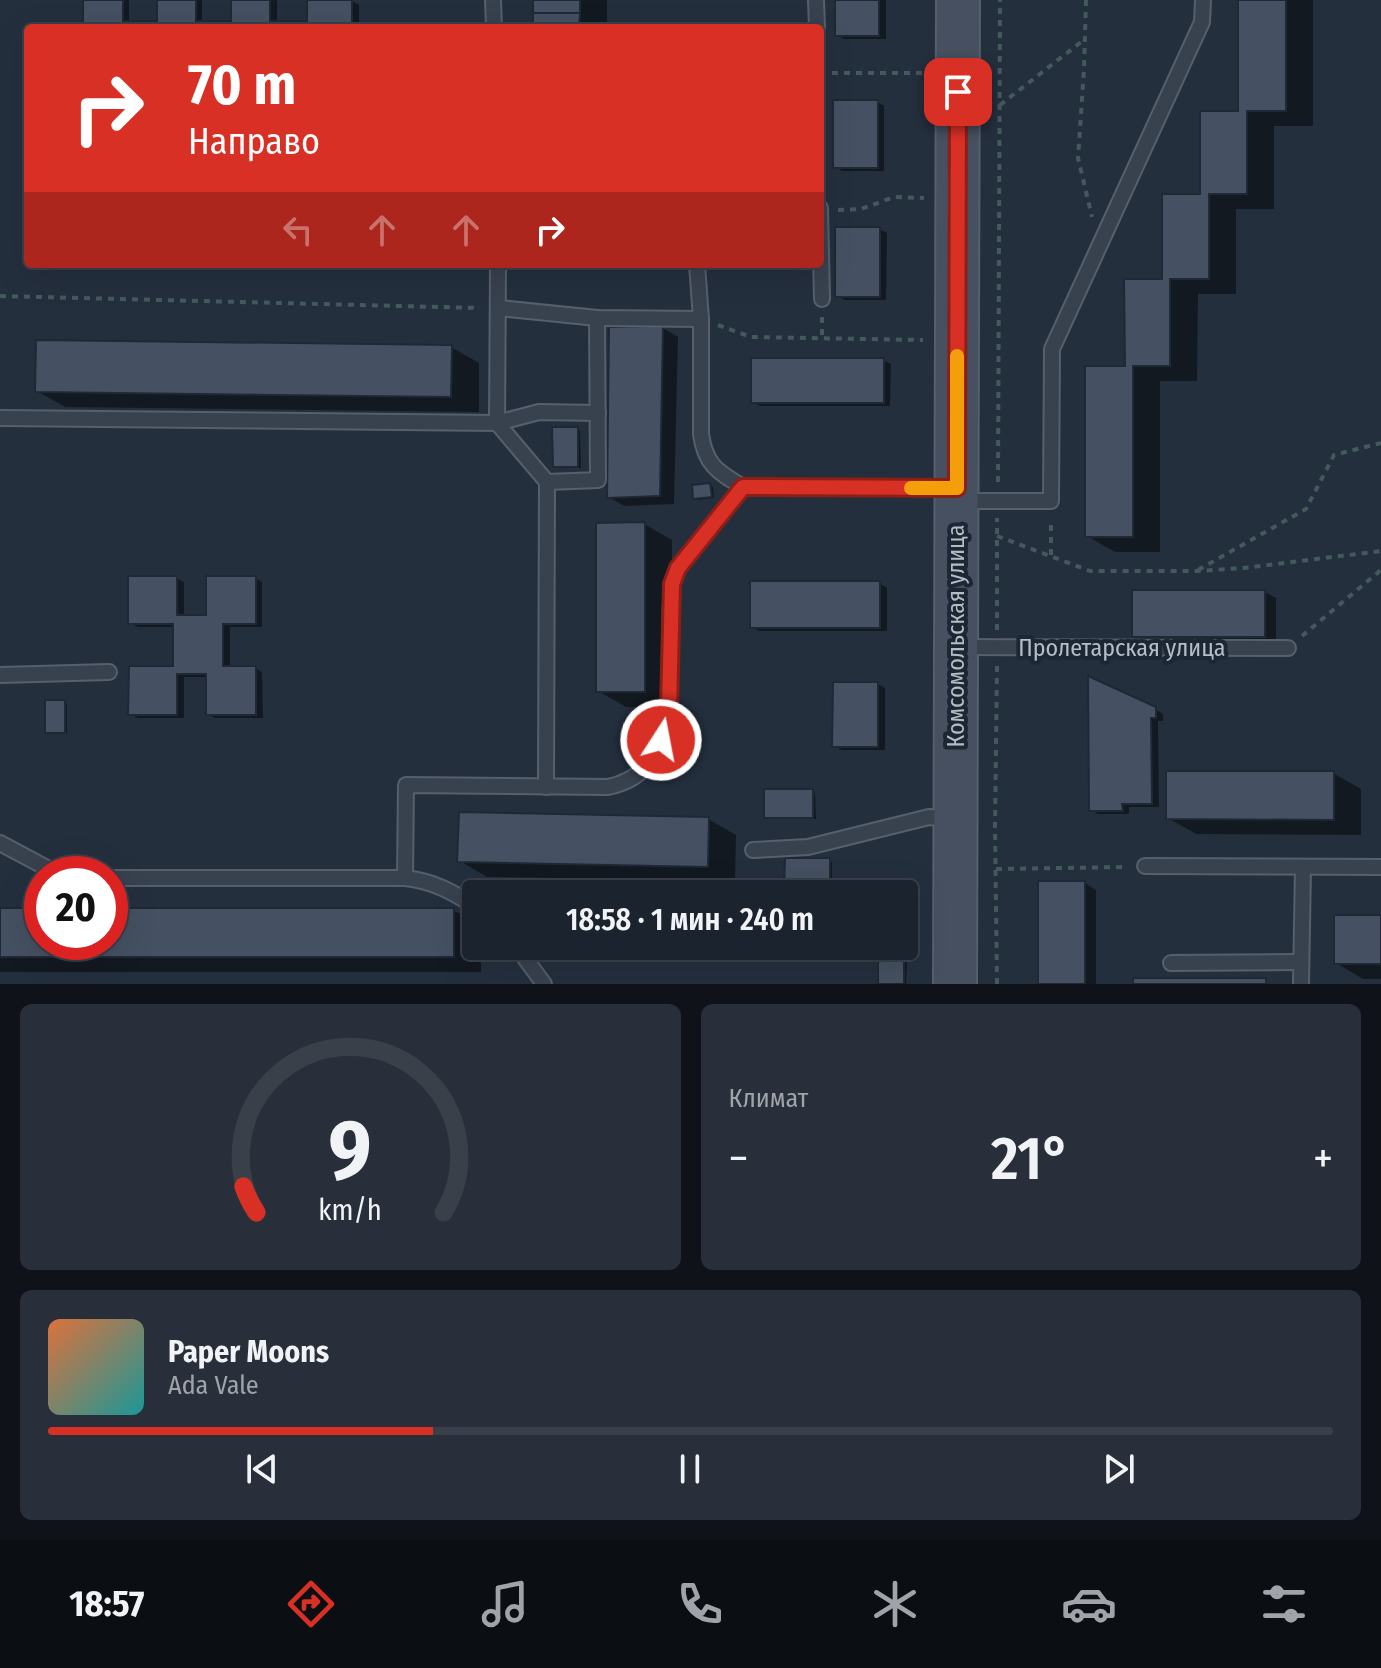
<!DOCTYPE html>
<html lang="ru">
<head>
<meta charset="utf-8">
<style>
	body { margin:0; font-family:"Fira Sans Condensed",sans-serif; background:#282f3a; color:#f1f3f6; height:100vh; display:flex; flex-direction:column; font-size:30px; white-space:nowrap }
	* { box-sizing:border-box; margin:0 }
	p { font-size:26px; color:#a0a4aa }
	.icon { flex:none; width:44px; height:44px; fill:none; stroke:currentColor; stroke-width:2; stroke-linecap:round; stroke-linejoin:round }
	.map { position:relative; height:984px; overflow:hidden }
	.panel { display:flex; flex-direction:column; gap:20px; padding:20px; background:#0f1319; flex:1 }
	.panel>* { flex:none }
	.banner { position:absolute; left:24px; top:24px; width:800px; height:244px; border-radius:8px; box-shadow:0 8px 32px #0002,0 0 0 2px #39404a; background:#d93025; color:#fff; overflow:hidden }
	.speed { position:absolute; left:24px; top:856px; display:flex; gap:16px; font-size:40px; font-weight:700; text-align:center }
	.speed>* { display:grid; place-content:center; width:104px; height:104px; border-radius:50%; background:#1b232e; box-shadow:0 8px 32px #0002,0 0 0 2px #39404a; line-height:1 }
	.speed .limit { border:12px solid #d22; background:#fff; color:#111 }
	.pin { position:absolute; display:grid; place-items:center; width:68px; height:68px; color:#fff; margin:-34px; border-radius:16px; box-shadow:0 4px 12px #0006 }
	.me { position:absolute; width:88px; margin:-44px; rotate:11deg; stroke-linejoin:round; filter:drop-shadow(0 0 6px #0008) }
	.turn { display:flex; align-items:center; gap:28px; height:168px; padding:0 32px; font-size:36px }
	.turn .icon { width:104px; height:104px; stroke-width:2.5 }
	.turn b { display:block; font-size:56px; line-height:68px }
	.lanes { display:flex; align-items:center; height:76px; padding:0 32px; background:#0003; justify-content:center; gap:40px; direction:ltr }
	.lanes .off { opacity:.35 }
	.big { font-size:60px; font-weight:600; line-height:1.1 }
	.panel .tile { flex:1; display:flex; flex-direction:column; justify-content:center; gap:12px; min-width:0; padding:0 28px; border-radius:12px; background:#282f3a }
	.panel .dial { align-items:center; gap:0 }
	.dial svg { height:208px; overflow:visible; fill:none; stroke:#39404a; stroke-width:7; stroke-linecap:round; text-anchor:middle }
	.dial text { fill:#f1f3f6; stroke:none }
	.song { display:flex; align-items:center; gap:24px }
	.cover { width:96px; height:96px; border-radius:12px; background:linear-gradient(135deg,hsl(20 70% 55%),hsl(180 70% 35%)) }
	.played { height:8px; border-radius:4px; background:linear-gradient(90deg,#d93025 30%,#39404a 30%) }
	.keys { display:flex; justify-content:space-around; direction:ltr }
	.heat { display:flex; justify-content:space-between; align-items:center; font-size:44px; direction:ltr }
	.panel .tiles { flex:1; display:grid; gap:20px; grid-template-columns:1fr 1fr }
	.tile:last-child { grid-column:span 2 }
	.trip { position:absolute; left:462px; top:880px; width:456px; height:80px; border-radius:8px; background:#1b232e; box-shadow:0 8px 32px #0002,0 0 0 2px #39404a; font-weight:600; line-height:80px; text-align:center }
	.tabs { display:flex; height:128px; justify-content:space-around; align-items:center; background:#0b0e12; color:#a0a4aa }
	.tabs .icon { width:56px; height:56px }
	.tabs .active { color:#d93025 }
	.tabs b { font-size:36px; color:#f1f3f6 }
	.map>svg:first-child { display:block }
	.shadow { fill:#0007 }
	.building { fill:#455162; stroke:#1f2835; stroke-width:2 }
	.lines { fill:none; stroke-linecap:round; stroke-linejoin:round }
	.lane-casing { stroke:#565f6c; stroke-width:18 }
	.secondary-casing { stroke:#565f6c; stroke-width:46 }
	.path { stroke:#44595c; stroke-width:4; stroke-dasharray:6 6; stroke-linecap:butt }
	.lane { stroke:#38414e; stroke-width:14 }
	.secondary { stroke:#465061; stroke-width:42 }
	.route-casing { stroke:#8d1f18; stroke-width:20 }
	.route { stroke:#d93025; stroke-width:14 }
	.slow { stroke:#f59e0b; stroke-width:14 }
	.labels { text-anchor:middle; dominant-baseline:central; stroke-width:8; stroke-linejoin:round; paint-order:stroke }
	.street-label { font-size:24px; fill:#b4bcc9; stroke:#1d2633 }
</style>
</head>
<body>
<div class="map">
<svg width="1381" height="984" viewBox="0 0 1381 984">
	<rect width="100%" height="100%" fill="#242f3e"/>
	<g class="shadow">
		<path d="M85,0h44v23h30v-23h43v23h31v-23h44v23h32l43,-22 7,4v23h-274z"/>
		<rect x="535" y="0" width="72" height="28"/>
		<path d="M837,0h49v39h-42l-7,-4z"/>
		<path d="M1240,0h73v126h-39v83h-38v85h-38l-1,87h-37v171h-45l-28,-16 40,-168 113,-255z"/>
		<path d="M877,102l7,4v65h-42l-7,-4z"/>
		<path d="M879,229l8,4 -1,67h-41l-8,-4z"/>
		<path d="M663,328l15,9 -4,167 -50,2 -15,-9z"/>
		<path d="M451,347l28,16v49l-414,-5 -28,-16z"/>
		<path d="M883,360l8,4 -1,42h-130l-7,-4z"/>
		<path d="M577,429l3,2 1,37h-23l-3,-2z"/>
		<path d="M710,485l3,2 1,11 -16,2 -3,-2z"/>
		<path d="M644,524l28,16v167h-46l-28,-16z"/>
		<path d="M176,578l8,4v35h24l47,-39 7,4v45h-32v41h25l7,4 1,46h-48l-7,-4v-37h-24v41h-46l-8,-4 45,-46v-41h-37l-8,-4z"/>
		<path d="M879,583l8,5v43h-128l-7,-4z"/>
		<path d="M1265,592l11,6v44h-131l-11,-6z"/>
		<path d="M878,684l7,4v62h-43l-8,-4z"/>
		<path d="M64,702l3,2v29h-17l-3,-2z"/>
		<path d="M1155,709l8,5v7h-5l1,86h-30v7h-31l-7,-4z"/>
		<path d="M1333,773l28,16v46l-165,-1 -28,-16z"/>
		<path d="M812,791l3,2 1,26h-47l-3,-2z"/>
		<path d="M708,819l28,16 -1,46 -248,-4 -27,-16z"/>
		<path d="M829,860l3,2v27h-43l-3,-1z"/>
		<path d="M1085,883l11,7v94h-56z"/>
		<path d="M0,910h42v32h68v-32h343l23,13v23h5v26h-481z"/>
		<path d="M1381,917v62h-18l-27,-16z"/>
		<path d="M904,956l3,2 -1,26h-26z"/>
	</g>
	<g class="building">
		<path d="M83,0h40v21h34v-21h39v21h35v-21h39v21h37v-21h45v28h-269z"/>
		<rect x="533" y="0" width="47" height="13"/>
		<rect x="835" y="0" width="44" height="36"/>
		<path d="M1238,0h48v111h-39v83h-38v85h-39v87h-37v171h-48v-171h40l-1,-87h38v-85h38v-83h38z"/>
		<path d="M533,13h47l-1,15h-46z"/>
		<rect x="833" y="100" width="45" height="68"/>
		<rect x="835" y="227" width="45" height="70"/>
		<path d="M663,326l-3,170 -53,2 2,-171z"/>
		<path d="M36,340l416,5 -1,52 -416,-5z"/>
		<rect x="751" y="358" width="133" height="45"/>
		<path d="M552,427h26v40h-25z"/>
		<path d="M710,483l2,14 -19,2 -1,-14z"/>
		<path d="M645,522v170h-49v-169z"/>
		<path d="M128,576h49v39h29v-39h50v48h-33v42h33v49h-50v-41h-29v41h-49l1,-49h44v-42h-45z"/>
		<rect x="750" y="581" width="130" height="47"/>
		<rect x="1132" y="590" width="133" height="47"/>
		<path d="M1088,676l68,31v11h-5l1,86h-30l1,7h-34z"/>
		<path d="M833,682h45v65h-46z"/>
		<rect x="45" y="700" width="20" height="33"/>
		<path d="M1166,771h168v49l-168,-1z"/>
		<rect x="764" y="789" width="49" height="29"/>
		<path d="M459,812l250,5 -1,50 -251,-5z"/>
		<path d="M785,858h45v30l-46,1z"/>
		<rect x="1038" y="881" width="47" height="103"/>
		<path d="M0,908h42v34h68v-34h344v49h-454z"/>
		<rect x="1334" y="915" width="47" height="49"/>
		<path d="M904,954v30h-26v-29z"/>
		<rect x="1133" y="978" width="133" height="6"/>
	</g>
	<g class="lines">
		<g class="lane-casing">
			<g id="lane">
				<path d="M493,0l1,28"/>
				<path d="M816,0l1,28"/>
				<path d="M820,208l2,91"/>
				<path d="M697,264l4,55v115c4,31 17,38 42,53l209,1"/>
				<path d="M499,308l98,10 104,1"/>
				<path d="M0,418l497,5 1,-159"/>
				<path d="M547,482l51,-2 -1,-162"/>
				<path d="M961,501h90l1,-152 150,-327 1,-22"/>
				<path d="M960,647l328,1"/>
				<path d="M0,675l109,-3"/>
				<path d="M546,787l1,-305 -50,-59 42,-11 59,1"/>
				<path d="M0,843l58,31"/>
				<path d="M753,850l55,-3 121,-30 22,2"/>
				<path d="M1145,866l236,1"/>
				<path d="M110,878h295c28,3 48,14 71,29"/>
				<path d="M405,878l1,-93 202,2c60,-12 61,-72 62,-122 0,-27 0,-54 2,-81l6,-16 65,-81"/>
				<path d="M516,946l28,38"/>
				<path d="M1171,963l130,-1"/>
				<path d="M1301,984l2,-116"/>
			</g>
		</g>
		<g class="secondary-casing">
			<path id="secondary" d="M955,984l3,-984"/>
		</g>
		<g class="path">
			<path d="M1086,0l-2,69 -6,89 14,59"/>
			<path d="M820,73h105"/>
			<path d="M1000,105l85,-66"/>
			<path d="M838,210l23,-1 33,-12 30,1"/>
			<path d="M0,296l480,12"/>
			<path d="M822,317v22"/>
			<path d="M718,325l33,12 172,3"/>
			<path d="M998,482l2,-482"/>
			<path d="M997,536l93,35h107l47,-3 137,-17"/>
			<path d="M1051,555v-36"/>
			<path d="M1198,570l108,-61 28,-54 47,-12"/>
			<path d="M997,630v-112"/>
			<path d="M1302,636l79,-66"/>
			<path d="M997,666l-2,161 2,157"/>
			<path d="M996,869l131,-2"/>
		</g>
		<use href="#lane" class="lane"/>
		<use href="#secondary" class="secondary"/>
	</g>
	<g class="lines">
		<g class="route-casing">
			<path id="route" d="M661,740l8,-30 3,-126 6,-16 65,-81 214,1 1,-396"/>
		</g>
		<use href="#route" class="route"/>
		<path class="slow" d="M911,488h46v-132"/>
	</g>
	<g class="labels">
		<g class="street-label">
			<text transform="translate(956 636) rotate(-90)">Комсомольская улица</text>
			<text x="1122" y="648">Пролетарская улица</text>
		</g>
	</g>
</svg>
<div class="speed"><div class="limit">20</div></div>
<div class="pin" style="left:958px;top:92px;background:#d93025"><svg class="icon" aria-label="arrive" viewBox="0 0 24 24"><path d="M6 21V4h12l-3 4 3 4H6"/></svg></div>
<svg class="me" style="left:661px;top:740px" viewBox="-20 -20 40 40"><circle r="17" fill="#d93025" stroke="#fff" stroke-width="3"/><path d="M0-11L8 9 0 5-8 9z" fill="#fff"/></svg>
<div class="trip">18:58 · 1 мин · 240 m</div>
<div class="banner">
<div class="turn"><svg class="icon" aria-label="right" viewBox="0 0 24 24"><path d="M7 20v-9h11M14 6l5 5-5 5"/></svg><div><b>70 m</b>Направо</div></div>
<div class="lanes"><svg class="icon off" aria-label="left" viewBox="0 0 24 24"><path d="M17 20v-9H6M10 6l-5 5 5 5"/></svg><svg class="icon off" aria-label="ahead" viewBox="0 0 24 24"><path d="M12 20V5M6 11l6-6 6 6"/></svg><svg class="icon off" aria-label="ahead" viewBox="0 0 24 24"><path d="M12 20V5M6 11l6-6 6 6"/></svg><svg class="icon" aria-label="right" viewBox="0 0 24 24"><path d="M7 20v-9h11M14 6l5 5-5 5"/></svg></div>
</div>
</div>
<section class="panel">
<div class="tiles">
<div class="tile dial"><svg viewBox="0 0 100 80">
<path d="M14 69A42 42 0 1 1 86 69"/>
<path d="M14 69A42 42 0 0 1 9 59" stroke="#d93025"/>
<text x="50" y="56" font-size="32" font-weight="700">9</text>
<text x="50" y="72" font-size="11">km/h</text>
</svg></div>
<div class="tile"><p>Климат</p>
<div class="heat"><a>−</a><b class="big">21°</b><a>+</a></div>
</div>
<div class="tile">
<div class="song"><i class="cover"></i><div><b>Paper Moons</b><p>Ada Vale</p></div></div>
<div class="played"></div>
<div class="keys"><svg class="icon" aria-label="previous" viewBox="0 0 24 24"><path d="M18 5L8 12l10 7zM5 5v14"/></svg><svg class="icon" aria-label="pause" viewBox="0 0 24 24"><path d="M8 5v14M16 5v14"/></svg><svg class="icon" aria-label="next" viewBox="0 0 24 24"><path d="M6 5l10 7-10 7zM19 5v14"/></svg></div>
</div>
</div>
</section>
<nav class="tabs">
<b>18:57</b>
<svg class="icon active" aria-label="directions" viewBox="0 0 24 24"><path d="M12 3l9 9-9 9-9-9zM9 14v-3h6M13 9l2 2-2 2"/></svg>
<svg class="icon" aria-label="music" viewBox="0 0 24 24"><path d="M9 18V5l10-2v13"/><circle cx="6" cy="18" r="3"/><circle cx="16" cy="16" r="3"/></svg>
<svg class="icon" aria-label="phone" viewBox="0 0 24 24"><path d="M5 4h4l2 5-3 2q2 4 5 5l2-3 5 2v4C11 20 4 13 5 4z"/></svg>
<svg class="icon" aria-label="climate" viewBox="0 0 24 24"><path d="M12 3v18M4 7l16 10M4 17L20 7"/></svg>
<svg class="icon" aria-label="car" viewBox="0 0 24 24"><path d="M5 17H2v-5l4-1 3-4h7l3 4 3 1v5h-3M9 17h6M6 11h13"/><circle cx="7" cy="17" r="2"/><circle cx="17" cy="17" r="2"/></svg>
<svg class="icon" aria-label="filters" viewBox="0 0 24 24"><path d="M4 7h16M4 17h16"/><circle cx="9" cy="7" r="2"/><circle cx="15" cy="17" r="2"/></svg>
</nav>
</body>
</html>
